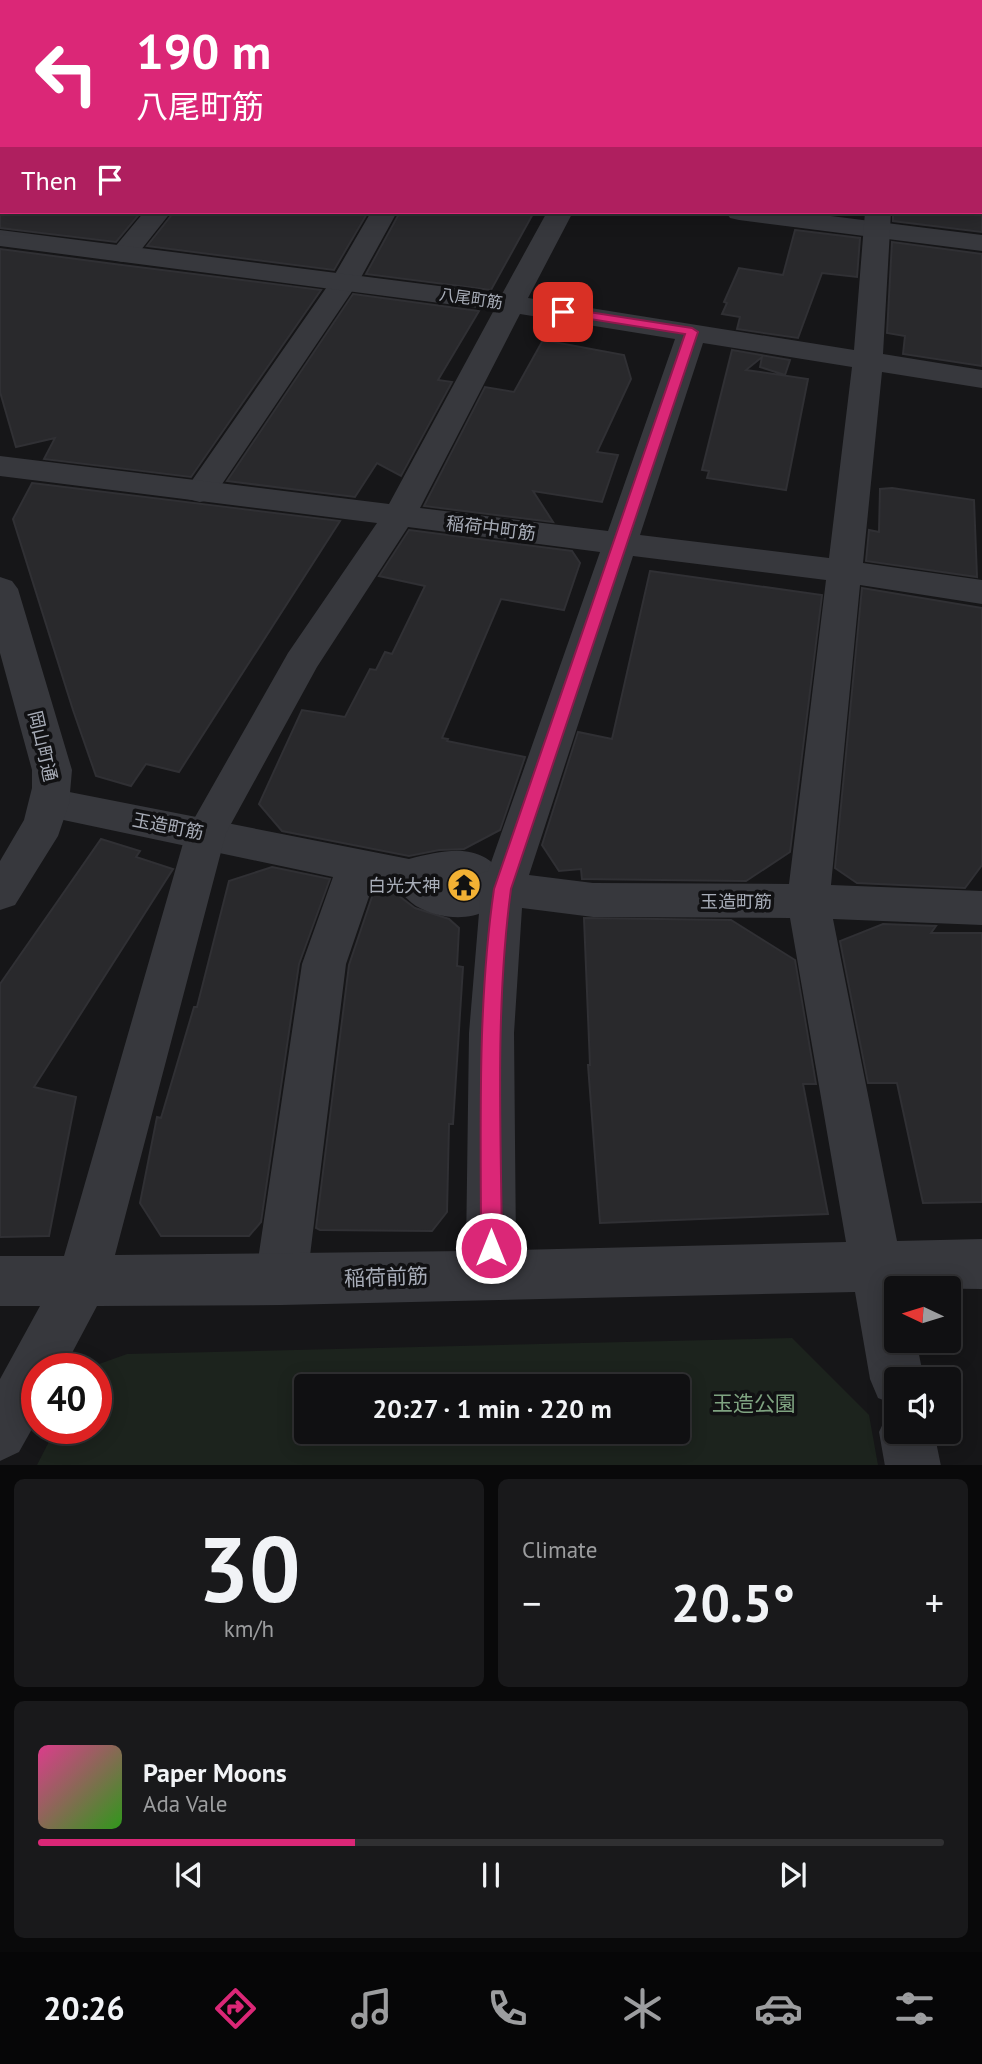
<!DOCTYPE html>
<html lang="en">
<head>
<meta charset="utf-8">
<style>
	body { margin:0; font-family:"PT Sans","Noto Sans JP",sans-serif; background:#19191b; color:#f1f3f6; height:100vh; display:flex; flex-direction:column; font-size:26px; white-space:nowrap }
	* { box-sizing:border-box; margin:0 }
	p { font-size:23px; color:#9c9d9f }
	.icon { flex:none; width:38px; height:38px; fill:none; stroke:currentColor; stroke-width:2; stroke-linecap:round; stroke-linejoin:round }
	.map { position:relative; height:1465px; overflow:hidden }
	.side { display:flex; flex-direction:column; gap:14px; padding:14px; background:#09090a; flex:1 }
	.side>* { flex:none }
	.hud { position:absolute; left:0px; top:0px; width:984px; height:214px; box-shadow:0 4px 18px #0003,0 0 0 2px #303032; background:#db2777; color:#fff; overflow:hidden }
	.needle { width:46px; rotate:274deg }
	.controls { position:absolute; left:884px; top:1276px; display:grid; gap:14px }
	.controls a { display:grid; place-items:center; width:77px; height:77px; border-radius:7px; background:#101012; box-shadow:0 4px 18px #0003,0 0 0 2px #303032; font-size:35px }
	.speed { position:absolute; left:21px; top:1353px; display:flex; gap:14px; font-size:35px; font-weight:700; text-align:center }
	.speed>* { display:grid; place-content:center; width:91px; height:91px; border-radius:50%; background:#101012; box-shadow:0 4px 18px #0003,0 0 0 2px #303032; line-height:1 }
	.speed .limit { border:10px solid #d22; background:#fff; color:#111 }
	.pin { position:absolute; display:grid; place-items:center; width:60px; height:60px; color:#fff; margin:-30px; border-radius:14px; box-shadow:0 4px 10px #0006 }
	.me { position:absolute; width:77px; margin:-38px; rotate:0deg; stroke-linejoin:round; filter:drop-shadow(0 0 5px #0008) }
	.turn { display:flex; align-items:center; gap:24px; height:147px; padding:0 21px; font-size:32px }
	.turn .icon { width:91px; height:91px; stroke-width:2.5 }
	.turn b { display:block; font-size:49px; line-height:60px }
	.then { display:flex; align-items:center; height:66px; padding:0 21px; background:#0003; gap:14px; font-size:26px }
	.big { font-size:52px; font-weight:700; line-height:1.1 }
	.side .card { flex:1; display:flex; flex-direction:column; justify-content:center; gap:10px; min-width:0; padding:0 24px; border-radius:10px; background:#19191b }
	.side .dial { align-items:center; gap:0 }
	.dial b { font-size:91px; line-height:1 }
	.song { display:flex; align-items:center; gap:21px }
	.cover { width:84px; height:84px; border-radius:10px; background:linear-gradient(135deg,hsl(330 70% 55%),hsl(110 70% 35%)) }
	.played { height:7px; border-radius:4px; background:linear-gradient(90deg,#db2777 35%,#303032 35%) }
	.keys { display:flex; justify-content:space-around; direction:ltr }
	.heat { display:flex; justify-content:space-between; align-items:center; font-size:38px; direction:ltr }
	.side .tiles { flex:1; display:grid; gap:14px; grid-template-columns:1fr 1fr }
	.card:last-child { grid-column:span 2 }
	.trip { position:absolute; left:294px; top:1374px; width:396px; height:70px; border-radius:7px; background:#101012; box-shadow:0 4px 18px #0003,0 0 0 2px #303032; font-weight:700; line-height:70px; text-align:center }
	.tab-bar { display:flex; height:112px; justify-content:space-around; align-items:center; background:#060607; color:#9c9d9f }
	.tab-bar .icon { width:49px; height:49px }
	.tab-bar .current { color:#db2777 }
	.tab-bar b { font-size:32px; color:#f1f3f6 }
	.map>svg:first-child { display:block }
	.green { fill:#1c231d; fill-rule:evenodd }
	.building { fill:#29292c; stroke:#303034; stroke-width:2 }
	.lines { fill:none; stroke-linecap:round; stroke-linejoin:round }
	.minor { fill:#37383d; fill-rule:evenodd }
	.tertiary { fill:#37383d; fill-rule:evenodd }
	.route { fill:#db2777; stroke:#8e194d; stroke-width:2 }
	.labels { text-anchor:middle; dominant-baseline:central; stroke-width:7; stroke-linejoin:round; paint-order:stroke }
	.far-street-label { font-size:16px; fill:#a8adb8; stroke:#111113 }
	.street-label { font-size:18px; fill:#a8adb8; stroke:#111113 }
	.poi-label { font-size:18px; fill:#a8adb8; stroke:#111113; text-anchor:end }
	.near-street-label { font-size:21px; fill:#a8adb8; stroke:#111113 }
	.near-park-label { font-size:21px; fill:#7fa381; stroke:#111113 }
</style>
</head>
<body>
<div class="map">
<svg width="982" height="1466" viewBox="0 0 982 1466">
	<rect width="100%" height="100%" fill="#161618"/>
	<path class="green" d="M792,1338l77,77 9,50h-841l19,-37h40v-60h-8l39,-14zM306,1386h371v46h-371z"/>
	<g class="building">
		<path d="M0,212h141l-25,30 -116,-14z"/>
		<path d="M174,212h194l-34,58 -187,-24z"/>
		<path d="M400,212h134l-43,78 -125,-16z"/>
		<path d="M893,212h89v20l-89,-11z"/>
		<path d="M795,230l65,8 -3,39 -35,-4 -24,65 -61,-9 3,-12 -18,-3 5,-11 -3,-1 15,-34 44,7z"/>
		<path d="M892,242l90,12v112l-79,-12 2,-18 -18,-3z"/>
		<path d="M0,249l122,16 199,25 -130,187 -147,-18 11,-21 -39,9 -16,-55z"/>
		<path d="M353,294l126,17 -41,69 14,2 -51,94 -24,-13 -22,34 -128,-16z"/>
		<path d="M543,340l81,15 7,24 -34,73 21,3 -16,47 -69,-11 20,31 -129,-16 61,-119 29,5z"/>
		<path d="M732,350l58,10 -5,15 -25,-8 2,-10 -16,13 62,9 -22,111 -79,-12 2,-7 -7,-1z"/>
		<path d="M32,483l308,38 -161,251 -33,-8 -15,22 -35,-10 -23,-66 -60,-191z"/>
		<path d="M892,488l82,12 3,77 -111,-16 3,-31 10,2 1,-43z"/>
		<path d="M409,530l163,21 8,12 -16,47 -63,-11 -59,139 6,1 -1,2 78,16 -25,73 -36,19 -25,1 -30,6 -127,-25 -23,-27 43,-94 43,7 25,-48 6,1 9,-18 7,2 33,-68 -46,-10z"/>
		<path d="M650,571l172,24 -32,257 -44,29 -164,-2 -1,-10 -22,2 -17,-26 36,-113 34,7z"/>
		<path d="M862,588l120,20v257l-17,23 -108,-5 -22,-15z"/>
		<path d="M101,839l39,12 -4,6 37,12 -139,218 42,10 -27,139 -49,1v-253z"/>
		<path d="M272,867l58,12 -31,85 -38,258 -12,14h-88l-21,-33 17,-86 4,1 33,-111h3l32,-126z"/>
		<path d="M375,888l20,5 20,15 34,11 10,9 -2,38 6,1 -10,157h-4l-2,88 -15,19 -112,-1 -4,-2 33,-263z"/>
		<path d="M584,918l147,2 64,40 21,124h-13l25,130 -228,9 -12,-158h2z"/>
		<path d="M883,924l53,2 -5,7h51v269l-59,1 -26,-120h-29l-28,-142z"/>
	</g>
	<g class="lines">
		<g class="minor">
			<path d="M498,0h22l-22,2z"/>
			<path d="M144,212h27l-38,48 -10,2 -10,-2 -4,-6z"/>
			<path d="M371,212h26l-38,69 -147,218 -12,3 -12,-3 -4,-7 147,-211z"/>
			<path d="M726,212h73l183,23v16l-243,-31 -9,-2z"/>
			<path d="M49,788l360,71c43,-11 78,-18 102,28 -18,35 -63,37 -95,19 -6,-4 -11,-10 -17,-14 -7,-5 -18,-5 -26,-7l-27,79 -39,316 -8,18 -18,7 -18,-7 -8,-18 47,-316 31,-87 -298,-63 -6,-11 6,-11z"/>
		</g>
		<g class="tertiary">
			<path d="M93,0h35l1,2h-34z"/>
			<path d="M236,0h35l1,2h-34z"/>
			<path d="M2,80v16h-2v-15z"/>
			<path d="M547,212h26l-45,86 326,52 11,-138h26l-8,142 99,16v18l-100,-16 -19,191 119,17v24l-122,-19 -29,300 151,6v34l-149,-6 64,322 85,-2v50l-86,-1v52h20l8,39h-28v26l-18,-7 -8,-19 -15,-87 -574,13 -184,1 -33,62h-27v52l-18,32 -19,9v-82l40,-73h-40v-50h64l122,-423 102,-180 89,-130 -377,-47v-20l389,48 105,-194 -494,-64v-16l502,64zM520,314l155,25 -67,192 -188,-23zM703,343l149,24 -23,191 -189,-23zM408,527l192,25 -112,319 -13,4 -6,12 6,12 5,2 -11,132 -3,218 -351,4 111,-422 91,-166zM633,556l193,24 -37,304 -196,-1 -64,-8zM522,908l71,9 197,1 56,324 -330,8 -2,-217z"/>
			<path d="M0,577l12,4 6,8 54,181 -3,34 -11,32 -43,69 -15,5v-49l24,-41 8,-32v-18l-32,-117z"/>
			<path d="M896,1409v23h38l7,34h-56l-6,-34 9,-19z"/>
		</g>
	</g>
	<path class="route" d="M563,308l129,20 6,4 -187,557c-16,118 -10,240 -9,359l-4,7 -7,3 -7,-3 -3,-7c0,-119 -4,-241 13,-359l191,-555 -127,-20v-5z"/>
	<defs>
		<g id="temple-disc" transform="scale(1.75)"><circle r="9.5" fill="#f2b134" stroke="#111113"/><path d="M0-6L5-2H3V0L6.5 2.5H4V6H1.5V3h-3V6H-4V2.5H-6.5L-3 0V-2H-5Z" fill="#111"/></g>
	</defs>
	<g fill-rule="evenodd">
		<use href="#temple-disc" x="464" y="885"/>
	</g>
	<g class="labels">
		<g class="far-street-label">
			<text transform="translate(471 298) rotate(8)">八尾町筋</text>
		</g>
		<g class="street-label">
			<text transform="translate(491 528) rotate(7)">稲荷中町筋</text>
			<text transform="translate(43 746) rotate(77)">岡山町通</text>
			<text transform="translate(168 826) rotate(11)">玉造町筋</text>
			<text x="736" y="901">玉造町筋</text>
		</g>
		<g class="poi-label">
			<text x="440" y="885">白光大神</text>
		</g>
		<g class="near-street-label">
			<text transform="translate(386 1277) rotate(-2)">稲荷前筋</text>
		</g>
		<g class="near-park-label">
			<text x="754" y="1403">玉造公園</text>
		</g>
	</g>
</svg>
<div class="controls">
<a><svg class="needle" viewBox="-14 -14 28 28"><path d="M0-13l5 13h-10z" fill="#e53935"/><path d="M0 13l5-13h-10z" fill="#9c9d9f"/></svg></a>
<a><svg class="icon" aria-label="sound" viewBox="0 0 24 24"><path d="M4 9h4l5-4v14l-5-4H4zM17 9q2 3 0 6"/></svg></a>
</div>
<div class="speed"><div class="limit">40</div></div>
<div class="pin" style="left:563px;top:312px;background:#d93025"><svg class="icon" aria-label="arrive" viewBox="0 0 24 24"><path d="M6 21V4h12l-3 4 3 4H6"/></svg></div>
<svg class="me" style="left:491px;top:1248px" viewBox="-20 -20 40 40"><circle r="17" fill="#db2777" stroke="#fff" stroke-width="3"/><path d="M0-11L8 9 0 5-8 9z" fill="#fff"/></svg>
<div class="trip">20:27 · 1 min · 220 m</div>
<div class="hud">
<div class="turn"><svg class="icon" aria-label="left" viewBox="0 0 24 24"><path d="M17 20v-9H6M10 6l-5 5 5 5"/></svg><div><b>190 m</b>八尾町筋</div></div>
<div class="then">Then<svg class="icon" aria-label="arrive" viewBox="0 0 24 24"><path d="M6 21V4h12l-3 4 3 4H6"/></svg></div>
</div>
</div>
<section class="side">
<div class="tiles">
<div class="card dial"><b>30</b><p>km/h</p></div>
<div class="card"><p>Climate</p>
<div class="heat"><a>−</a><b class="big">20.5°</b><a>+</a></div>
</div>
<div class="card">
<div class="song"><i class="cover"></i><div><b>Paper Moons</b><p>Ada Vale</p></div></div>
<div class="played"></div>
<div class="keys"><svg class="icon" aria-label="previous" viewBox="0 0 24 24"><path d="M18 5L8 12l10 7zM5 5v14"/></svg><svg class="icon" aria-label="pause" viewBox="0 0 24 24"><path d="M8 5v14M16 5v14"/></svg><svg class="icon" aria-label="next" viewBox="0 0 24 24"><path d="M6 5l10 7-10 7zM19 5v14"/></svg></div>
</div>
</div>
</section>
<nav class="tab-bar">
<b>20:26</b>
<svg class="icon current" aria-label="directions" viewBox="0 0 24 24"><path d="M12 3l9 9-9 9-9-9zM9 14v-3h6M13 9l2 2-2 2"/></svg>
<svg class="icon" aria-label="music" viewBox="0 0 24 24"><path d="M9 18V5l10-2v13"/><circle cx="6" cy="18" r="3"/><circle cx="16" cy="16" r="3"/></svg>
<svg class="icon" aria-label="phone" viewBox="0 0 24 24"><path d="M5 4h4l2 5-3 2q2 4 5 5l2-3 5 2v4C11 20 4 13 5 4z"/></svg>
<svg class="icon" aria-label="climate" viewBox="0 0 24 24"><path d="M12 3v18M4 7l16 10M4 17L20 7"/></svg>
<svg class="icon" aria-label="car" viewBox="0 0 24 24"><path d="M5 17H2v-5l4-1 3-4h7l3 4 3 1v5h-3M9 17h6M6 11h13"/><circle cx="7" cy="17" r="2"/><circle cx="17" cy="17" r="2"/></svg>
<svg class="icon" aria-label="filters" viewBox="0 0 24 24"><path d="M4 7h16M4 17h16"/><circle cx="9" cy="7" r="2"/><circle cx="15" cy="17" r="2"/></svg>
</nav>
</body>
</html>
